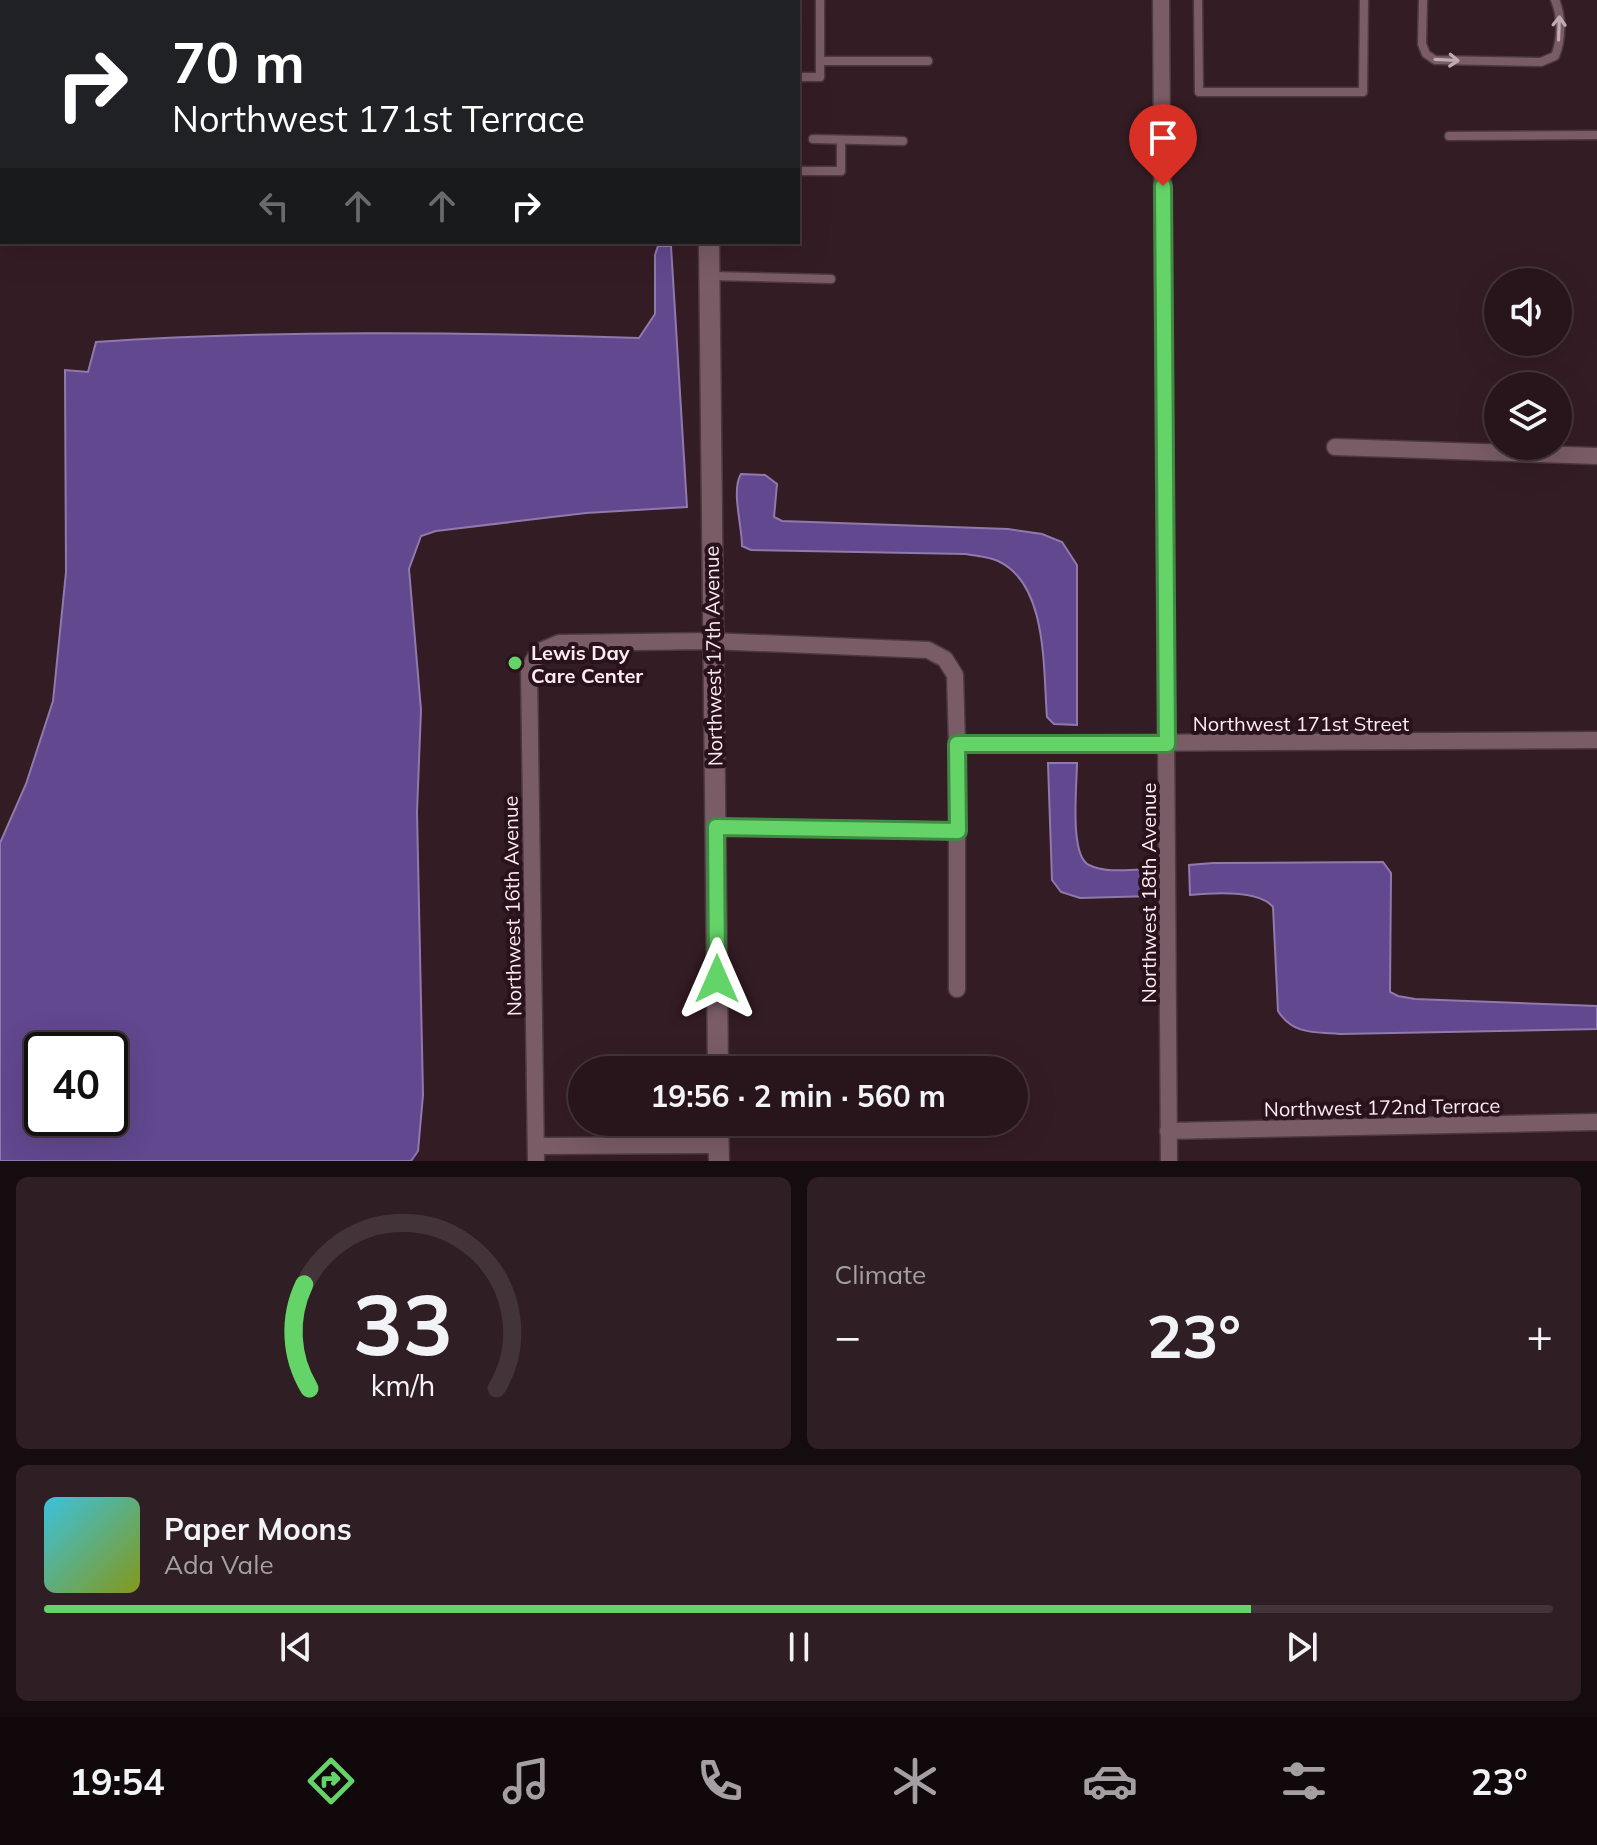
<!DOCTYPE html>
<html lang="en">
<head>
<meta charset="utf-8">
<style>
	body { margin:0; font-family:Mulish,sans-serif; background:#2f1e24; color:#f1f3f6; height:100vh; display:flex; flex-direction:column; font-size:30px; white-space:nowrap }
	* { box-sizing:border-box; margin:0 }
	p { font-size:26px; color:#a49fa3 }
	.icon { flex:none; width:44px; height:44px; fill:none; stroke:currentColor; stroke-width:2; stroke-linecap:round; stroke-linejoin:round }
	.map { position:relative; height:1161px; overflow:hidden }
	.panel { display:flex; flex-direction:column; gap:16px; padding:16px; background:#150c0f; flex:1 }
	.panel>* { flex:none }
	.banner { position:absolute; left:0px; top:0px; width:800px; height:244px; box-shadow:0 8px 32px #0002,0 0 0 2px #43343a; background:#202124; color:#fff; overflow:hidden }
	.buttons { position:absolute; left:1484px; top:268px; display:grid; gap:16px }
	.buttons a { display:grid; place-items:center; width:88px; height:88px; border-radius:50%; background:#27151b; box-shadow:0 8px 32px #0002,0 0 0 2px #43343a; font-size:40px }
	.speed { position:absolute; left:24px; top:1032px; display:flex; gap:16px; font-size:40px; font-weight:700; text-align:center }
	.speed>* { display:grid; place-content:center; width:104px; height:104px; border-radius:50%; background:#27151b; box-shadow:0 8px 32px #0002,0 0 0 2px #43343a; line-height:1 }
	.speed .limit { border:4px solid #111; border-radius:12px; background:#fff; color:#111 }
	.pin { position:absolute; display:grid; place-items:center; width:68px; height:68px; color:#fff; margin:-82px -34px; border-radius:50% 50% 50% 0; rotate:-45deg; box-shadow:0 0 8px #0007 }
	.pin .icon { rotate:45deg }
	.me { position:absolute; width:88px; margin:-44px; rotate:0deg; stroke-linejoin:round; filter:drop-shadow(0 0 6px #0008) }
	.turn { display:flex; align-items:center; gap:28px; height:168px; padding:0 40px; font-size:36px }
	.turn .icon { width:104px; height:104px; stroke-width:2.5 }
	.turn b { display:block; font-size:56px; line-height:68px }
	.lanes { display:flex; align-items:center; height:76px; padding:0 40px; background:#0003; justify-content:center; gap:40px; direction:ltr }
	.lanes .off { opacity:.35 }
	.big { font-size:60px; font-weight:700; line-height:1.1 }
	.panel .tile { flex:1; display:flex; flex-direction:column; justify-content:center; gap:12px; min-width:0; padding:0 28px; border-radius:12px; background:#2f1e24 }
	.panel .dial { align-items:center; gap:0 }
	.dial svg { height:208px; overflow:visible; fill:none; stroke:#43343a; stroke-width:7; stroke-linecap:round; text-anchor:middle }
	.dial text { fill:#f1f3f6; stroke:none }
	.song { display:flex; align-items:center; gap:24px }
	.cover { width:96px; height:96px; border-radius:12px; background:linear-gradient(135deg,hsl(190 70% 55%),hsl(70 70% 35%)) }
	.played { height:8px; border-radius:4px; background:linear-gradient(90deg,#64d468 80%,#43343a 80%) }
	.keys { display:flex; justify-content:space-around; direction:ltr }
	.heat { display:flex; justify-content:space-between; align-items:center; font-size:44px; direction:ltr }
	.panel .tiles { flex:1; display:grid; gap:16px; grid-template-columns:1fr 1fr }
	.tile:last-child { grid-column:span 2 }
	.trip { position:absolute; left:568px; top:1056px; width:460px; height:80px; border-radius:40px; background:#27151b; box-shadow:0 8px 32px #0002,0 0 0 2px #43343a; font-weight:700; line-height:80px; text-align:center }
	.dock { display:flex; height:128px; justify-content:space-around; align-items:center; background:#10080b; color:#a49fa3 }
	.dock .icon { width:56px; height:56px }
	.dock .selected { color:#64d468 }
	.dock b { font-size:36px; color:#f1f3f6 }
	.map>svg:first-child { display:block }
	.water { fill:#61488f; stroke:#9079ac; stroke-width:2; fill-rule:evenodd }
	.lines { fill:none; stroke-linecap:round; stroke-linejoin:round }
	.service-casing { stroke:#4c3840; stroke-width:11 }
	.minor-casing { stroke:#4c3840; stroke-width:19 }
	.tertiary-casing { stroke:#4c3840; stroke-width:23 }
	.service { stroke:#795c66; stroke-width:8 }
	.minor { stroke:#795c66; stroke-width:16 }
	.tertiary { stroke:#795c66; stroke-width:20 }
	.oneway { stroke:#c1abb2 }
	.route-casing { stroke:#418a44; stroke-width:20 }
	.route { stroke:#64d468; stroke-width:14 }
	.poi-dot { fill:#64d468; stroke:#29121b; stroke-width:3 }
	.labels { text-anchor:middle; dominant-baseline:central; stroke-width:8; stroke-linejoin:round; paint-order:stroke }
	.poi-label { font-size:20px; font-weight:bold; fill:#fcebf0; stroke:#29121b; text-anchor:start }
	.street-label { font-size:20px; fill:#fcebf0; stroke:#29121b }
</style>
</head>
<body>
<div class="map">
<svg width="1597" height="1161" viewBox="0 0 1597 1161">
	<rect width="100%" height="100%" fill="#341c24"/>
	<g class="water">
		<path d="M658,246h13l16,261 -101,6 -150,18 -15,5 -12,33 12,141 -4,102 6,283 -5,56 -7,10h-411v-318l26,-59 27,-83 13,-129 -1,-202 23,2 8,-30c181,-12 362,-10 543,-4l16,-24v-59zM42,1050h68v68h-68z"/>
		<path d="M741,474l24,1 12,9 -3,33 8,4 226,8 34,5 20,8 15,23v160l-23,-1 -7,-7c-4,-48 1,-133 -49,-156 -9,-4 -22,-5 -32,-7l-215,-4 -9,-4c0,-21 -11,-56 -1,-72z"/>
		<path d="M1048,763h29c0,21 -8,93 12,102 18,9 43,4 63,4v27l-72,2 -19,-6 -9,-12z"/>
		<path d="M1383,862l8,11 -1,119 8,4 17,3 182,7v23l-257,5c-25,-2 -47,1 -62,-23l-5,-104c-14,-17 -62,-14 -83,-12l-1,-30 24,-2z"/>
	</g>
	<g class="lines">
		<g class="service-casing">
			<g id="service">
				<path d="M614,0v2"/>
				<path d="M1198,0l1,92h164l1,-92"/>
				<path d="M1423,0l-1,44 4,10 9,6 106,2 14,-6c7,-16 7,-40 0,-56"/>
				<path d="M732,2v-2"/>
				<path d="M820,61h108"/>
				<path d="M798,77h22v-77"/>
				<path d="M1449,136l148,-1"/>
				<path d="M813,139l90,2"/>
				<path d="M798,171h43v-31"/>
				<path d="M0,189h2"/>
				<path d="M712,276l119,3"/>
				<path d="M869,1070l54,-2 5,2"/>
			</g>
		</g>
		<g class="minor-casing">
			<g id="minor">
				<path d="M1161,0l8,1161"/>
				<path d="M0,231h2"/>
				<path d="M1335,447l262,9"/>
				<path d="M957,744l640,-4"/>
				<path d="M716,827l242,4"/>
				<path d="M1168,1131l429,-9"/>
				<path d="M536,1146l182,-1"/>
				<path d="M536,1161l-7,-492 9,-17 21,-9 152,-2 217,9 17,9 10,16 2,69v245"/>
			</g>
		</g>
		<g class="tertiary-casing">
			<g id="tertiary">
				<path d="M701,0l1,2"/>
				<path d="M709,242l9,828"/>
				<path d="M718,1122l1,39"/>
			</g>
		</g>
		<use href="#service" class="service"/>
		<use href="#minor" class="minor"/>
		<use href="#tertiary" class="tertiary"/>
	</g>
	<defs><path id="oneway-shaft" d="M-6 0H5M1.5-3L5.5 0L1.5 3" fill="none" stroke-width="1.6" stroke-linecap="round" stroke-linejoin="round" transform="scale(2)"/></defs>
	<g class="oneway">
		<use href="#oneway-shaft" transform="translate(1559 28) rotate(-88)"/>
		<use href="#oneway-shaft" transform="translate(1447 60) rotate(3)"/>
	</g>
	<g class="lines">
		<g class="route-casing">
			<path id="route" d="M717,979l-1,-152 242,4 -1,-87h210l-4,-558"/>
		</g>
		<use href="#route" class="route"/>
	</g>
	<circle class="poi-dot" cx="515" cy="663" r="8"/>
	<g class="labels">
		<g class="poi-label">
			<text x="531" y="652">Lewis Day<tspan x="531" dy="23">Care Center</tspan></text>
		</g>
		<g class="street-label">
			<text transform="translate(713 656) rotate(-91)">Northwest 17th Avenue</text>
			<text x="1301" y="723">Northwest 171st Street</text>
			<text transform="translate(1148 893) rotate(-90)">Northwest 18th Avenue</text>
			<text transform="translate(512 906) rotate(-91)">Northwest 16th Avenue</text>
			<text transform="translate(1382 1107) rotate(-1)">Northwest 172nd Terrace</text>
		</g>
	</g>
</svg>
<div class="buttons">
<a><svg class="icon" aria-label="sound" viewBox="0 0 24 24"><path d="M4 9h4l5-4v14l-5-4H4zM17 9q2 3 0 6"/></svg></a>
<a><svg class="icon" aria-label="layers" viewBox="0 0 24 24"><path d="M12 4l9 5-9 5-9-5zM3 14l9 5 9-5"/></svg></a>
</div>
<div class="speed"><div class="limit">40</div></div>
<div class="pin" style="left:1163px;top:186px;background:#d93025"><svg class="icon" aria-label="arrive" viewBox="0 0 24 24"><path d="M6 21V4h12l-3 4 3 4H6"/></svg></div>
<svg class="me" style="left:717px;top:979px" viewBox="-20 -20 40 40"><path d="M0-17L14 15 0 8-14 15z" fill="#64d468" stroke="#fff" stroke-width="4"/></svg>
<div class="trip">19:56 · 2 min · 560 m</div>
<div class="banner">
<div class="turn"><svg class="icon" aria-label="right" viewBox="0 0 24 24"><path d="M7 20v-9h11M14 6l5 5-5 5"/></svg><div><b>70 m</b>Northwest 171st Terrace</div></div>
<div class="lanes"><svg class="icon off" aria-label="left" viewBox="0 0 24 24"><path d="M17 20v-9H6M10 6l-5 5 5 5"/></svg><svg class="icon off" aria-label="ahead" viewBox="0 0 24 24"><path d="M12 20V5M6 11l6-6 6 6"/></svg><svg class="icon off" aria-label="ahead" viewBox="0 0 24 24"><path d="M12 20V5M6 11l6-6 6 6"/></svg><svg class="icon" aria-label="right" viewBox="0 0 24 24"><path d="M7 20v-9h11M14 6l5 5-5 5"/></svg></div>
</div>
</div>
<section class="panel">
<div class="tiles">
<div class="tile dial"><svg viewBox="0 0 100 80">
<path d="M14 69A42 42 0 1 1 86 69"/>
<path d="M14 69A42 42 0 0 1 12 29" stroke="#64d468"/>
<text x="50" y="56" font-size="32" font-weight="700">33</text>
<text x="50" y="72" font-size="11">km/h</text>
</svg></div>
<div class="tile"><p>Climate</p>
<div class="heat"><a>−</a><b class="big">23°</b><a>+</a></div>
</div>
<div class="tile">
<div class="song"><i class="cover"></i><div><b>Paper Moons</b><p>Ada Vale</p></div></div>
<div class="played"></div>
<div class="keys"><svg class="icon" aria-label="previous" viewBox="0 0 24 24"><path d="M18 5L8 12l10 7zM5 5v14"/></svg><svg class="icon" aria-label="pause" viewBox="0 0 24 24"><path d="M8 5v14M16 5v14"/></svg><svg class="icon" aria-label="next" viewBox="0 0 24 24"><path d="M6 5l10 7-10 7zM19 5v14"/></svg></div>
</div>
</div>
</section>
<nav class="dock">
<b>19:54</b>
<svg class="icon selected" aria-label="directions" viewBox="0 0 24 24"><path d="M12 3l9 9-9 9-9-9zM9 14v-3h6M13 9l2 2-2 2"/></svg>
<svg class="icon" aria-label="music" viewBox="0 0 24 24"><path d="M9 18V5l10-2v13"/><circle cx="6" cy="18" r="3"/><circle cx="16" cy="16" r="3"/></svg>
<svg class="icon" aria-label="phone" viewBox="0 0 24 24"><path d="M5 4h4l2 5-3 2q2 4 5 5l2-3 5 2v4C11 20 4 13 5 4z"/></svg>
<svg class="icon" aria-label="climate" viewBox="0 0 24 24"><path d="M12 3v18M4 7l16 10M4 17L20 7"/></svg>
<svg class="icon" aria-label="car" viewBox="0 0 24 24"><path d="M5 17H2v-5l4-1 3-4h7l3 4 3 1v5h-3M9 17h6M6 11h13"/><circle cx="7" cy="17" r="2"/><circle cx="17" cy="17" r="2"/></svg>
<svg class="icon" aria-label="filters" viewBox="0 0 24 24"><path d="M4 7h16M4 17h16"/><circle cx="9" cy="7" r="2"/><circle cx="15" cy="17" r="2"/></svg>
<b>23°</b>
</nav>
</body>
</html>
